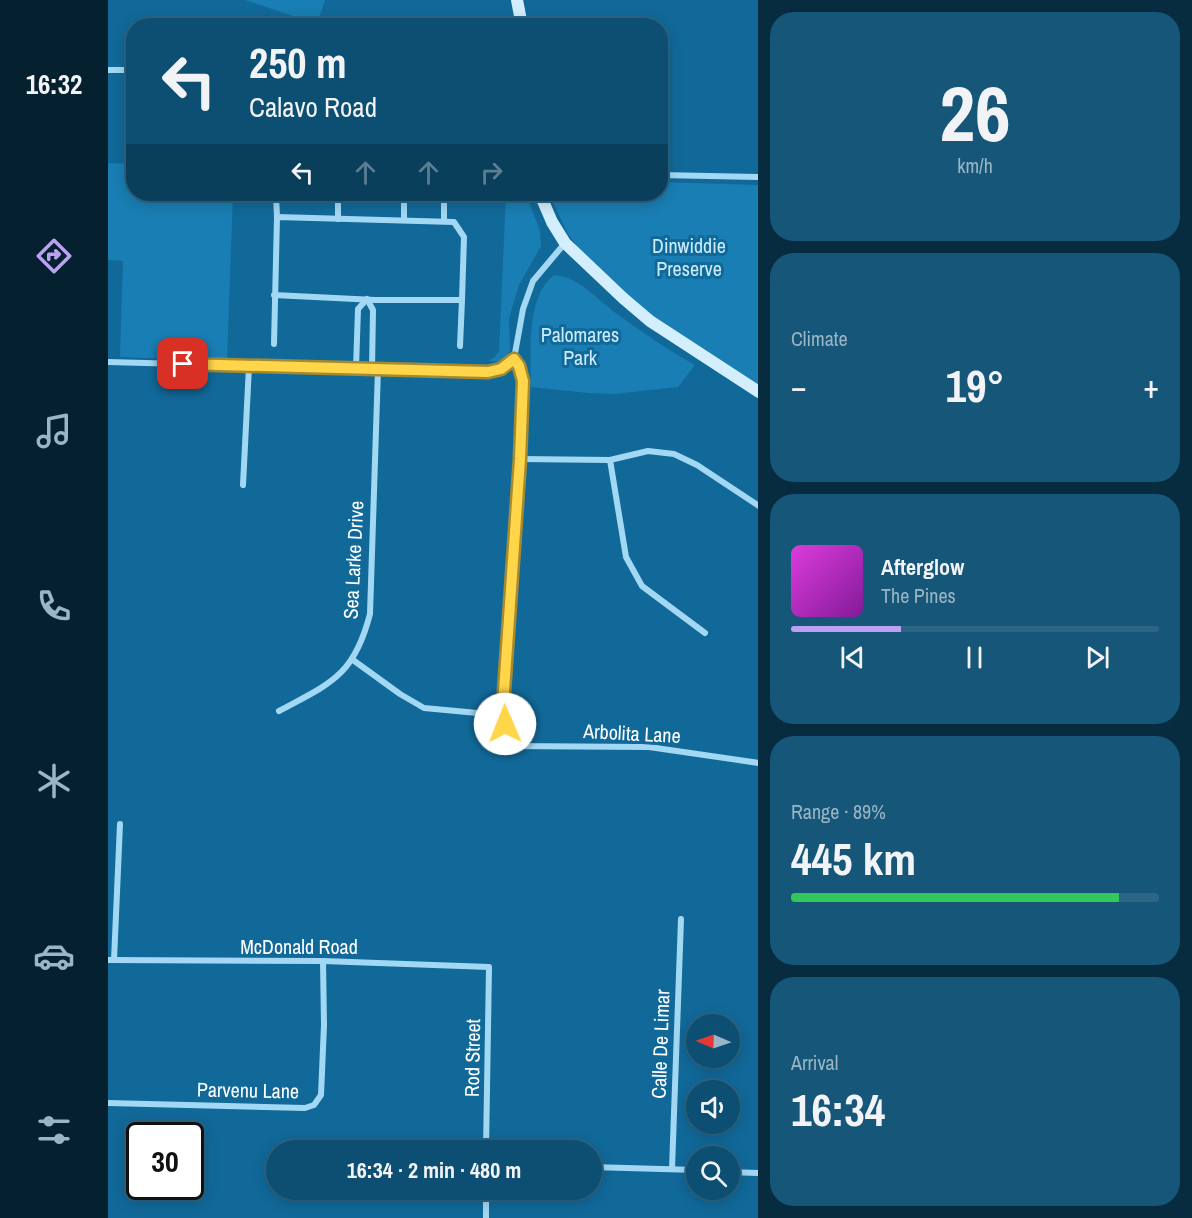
<!DOCTYPE html>
<html lang="en">
<head>
<meta charset="utf-8">
<style>
	body { margin:0; font-family:"Archivo Narrow",sans-serif; background:#165678; color:#f1f3f6; height:100vh; display:flex; flex-direction:column; font-size:22px; white-space:nowrap }
	* { box-sizing:border-box; margin:0 }
	p { font-size:20px; color:#9ab5c4 }
	.icon { flex:none; width:33px; height:33px; fill:none; stroke:currentColor; stroke-width:2; stroke-linecap:round; stroke-linejoin:round }
	.map { position:relative; flex:1; overflow:hidden }
	.sheet { display:flex; flex-direction:column; gap:12px; padding:12px; background:#072b3f; width:434px }
	.sheet>* { flex:none }
	.top-card { position:absolute; left:18px; top:18px; width:542px; height:183px; border-radius:24px; box-shadow:0 3px 15px #0003,0 0 0 2px #2d6685; background:#0d4f73; color:#f1f3f6; overflow:hidden }
	.needle { width:39px; rotate:272deg }
	.tools { position:absolute; left:578px; top:1014px; display:grid; gap:12px }
	.tools a { display:grid; place-items:center; width:54px; height:54px; border-radius:50%; background:#0d4f73; box-shadow:0 3px 15px #0003,0 0 0 2px #2d6685; font-size:30px }
	.speed { position:absolute; left:18px; top:1122px; display:flex; gap:12px; font-size:30px; font-weight:700; text-align:center }
	.speed>* { display:grid; place-content:center; width:78px; height:78px; border-radius:50%; background:#0d4f73; box-shadow:0 3px 15px #0003,0 0 0 2px #2d6685; line-height:1 }
	.speed .limit { border:3px solid #111; border-radius:9px; background:#fff; color:#111 }
	.pin { position:absolute; display:grid; place-items:center; width:51px; height:51px; color:#fff; margin:-26px; border-radius:12px; box-shadow:0 3px 9px #0006 }
	.me { position:absolute; width:66px; margin:-33px; rotate:359deg; stroke-linejoin:round; filter:drop-shadow(0 0 4px #0008) }
	.turn { display:flex; align-items:center; gap:21px; height:126px; padding:0 24px; font-size:27px }
	.turn .icon { width:78px; height:78px; stroke-width:2.5 }
	.turn b { display:block; font-size:42px; line-height:51px }
	.lanes { display:flex; align-items:center; height:57px; padding:0 24px; background:#0003; justify-content:center; gap:30px; direction:ltr }
	.lanes .off { opacity:.35 }
	.big { font-size:45px; font-weight:800; line-height:1.1 }
	.sheet .tile { flex:1; display:flex; flex-direction:column; justify-content:center; gap:9px; min-width:0; padding:0 21px; border-radius:24px; background:#165678 }
	.sheet .dial { align-items:center; gap:0 }
	.dial b { font-size:78px; line-height:1 }
	.song { display:flex; align-items:center; gap:18px }
	.cover { width:72px; height:72px; border-radius:9px; background:linear-gradient(135deg,hsl(300 70% 55%),hsl(290 70% 35%)) }
	.played { height:6px; border-radius:3px; background:linear-gradient(90deg,#bca0f2 30%,#2d6685 30%) }
	.keys { display:flex; justify-content:space-around; direction:ltr }
	.heat { display:flex; justify-content:space-between; align-items:center; font-size:33px; direction:ltr }
	.charge { height:9px; border-radius:4px; background:linear-gradient(90deg,#34c759 89%,#2d6685 0) }
	.trip { position:absolute; left:158px; top:1140px; width:336px; height:60px; border-radius:30px; background:#0d4f73; box-shadow:0 3px 15px #0003,0 0 0 2px #2d6685; font-weight:800; line-height:60px; text-align:center }
	main { display:flex; flex:1; min-height:0 }
	.dock { display:flex; flex-direction:column; width:108px; justify-content:space-around; align-items:center; background:#05202e; color:#9ab5c4 }
	.dock .icon { width:42px; height:42px }
	.dock .on { color:#bca0f2 }
	.dock b { font-size:27px; color:#f1f3f6 }
	.map>svg:first-child { display:block }
	.green { fill:#197eb3 }
	.lines { fill:none; stroke-linecap:round; stroke-linejoin:round }
	.street { stroke:#a3d8f4; stroke-width:6 }
	.secondary { stroke:#d3eefd; stroke-width:12 }
	.route-casing { stroke:#a68a30; stroke-width:15 }
	.route { stroke:#ffd54a; stroke-width:10 }
	.labels { text-anchor:middle; dominant-baseline:central; stroke-width:6; stroke-linejoin:round; paint-order:stroke }
	.park-label { font-size:20px; fill:#cbedfe; stroke:#116999 }
	.street-label { font-size:20px; fill:#fff; stroke:#116999 }
</style>
</head>
<body>
<main>
<nav class="dock">
<b>16:32</b>
<svg class="icon on" aria-label="directions" viewBox="0 0 24 24"><path d="M12 3l9 9-9 9-9-9zM9 14v-3h6M13 9l2 2-2 2"/></svg>
<svg class="icon" aria-label="music" viewBox="0 0 24 24"><path d="M9 18V5l10-2v13"/><circle cx="6" cy="18" r="3"/><circle cx="16" cy="16" r="3"/></svg>
<svg class="icon" aria-label="phone" viewBox="0 0 24 24"><path d="M5 4h4l2 5-3 2q2 4 5 5l2-3 5 2v4C11 20 4 13 5 4z"/></svg>
<svg class="icon" aria-label="climate" viewBox="0 0 24 24"><path d="M12 3v18M4 7l16 10M4 17L20 7"/></svg>
<svg class="icon" aria-label="car" viewBox="0 0 24 24"><path d="M5 17H2v-5l4-1 3-4h7l3 4 3 1v5h-3M9 17h6M6 11h13"/><circle cx="7" cy="17" r="2"/><circle cx="17" cy="17" r="2"/></svg>
<svg class="icon" aria-label="filters" viewBox="0 0 24 24"><path d="M4 7h16M4 17h16"/><circle cx="9" cy="7" r="2"/><circle cx="15" cy="17" r="2"/></svg>
</nav>
<div class="map">
<svg width="651" height="1218" viewBox="0 0 651 1218">
	<rect width="100%" height="100%" fill="#116999"/>
	<g class="green">
		<path d="M137,0h80l-8,24z"/>
		<path d="M0,163l25,1 1,30h99l-6,167 -107,-4 3,-96 -15,-1z"/>
		<path d="M552,182l98,3v203l-93,-61 -78,-67 -19,-26 -19,-40h111z"/>
		<path d="M398,194h20l14,37 1,15 -22,39 -10,33 1,33 -8,11 -14,-1 7,-4 4,-6z"/>
		<path d="M446,275c24,1 44,25 63,39 25,18 51,36 78,51l-17,22 -64,7 -26,-1 -57,-6c0,-33 -6,-90 23,-112z"/>
	</g>
	<g class="lines">
		<g class="street">
			<path d="M0,70h26"/>
			<path d="M552,175l99,2"/>
			<path d="M168,194l1,23"/>
			<path d="M296,194v26"/>
			<path d="M336,194v27"/>
			<path d="M230,219v-25"/>
			<path d="M166,344l3,-127 177,5 10,15 -2,63h-87l-101,-5"/>
			<path d="M352,346l2,-46"/>
			<path d="M406,359l5,7 4,15 -3,78 -16,232 -1,55 146,1 110,16"/>
			<path d="M0,362l380,10 13,-3 13,-10 9,-50 10,-28 32,-38"/>
			<path d="M248,368l2,-59 9,-10 6,11 -1,59"/>
			<path d="M412,459l90,1 38,-9 26,3 23,11 62,41"/>
			<path d="M502,460l16,97 16,29 63,47"/>
			<path d="M135,485l6,-119"/>
			<path d="M245,660l47,34 24,14 64,6"/>
			<path d="M171,711c52,-28 75,-35 91,-97l8,-245"/>
			<path d="M0,960l215,1 166,6 -3,183"/>
			<path d="M6,960l6,-136"/>
			<path d="M0,1103l197,5 9,-3 7,-10 3,-70 -1,-64"/>
			<path d="M483,1167l105,3"/>
			<path d="M564,1169l9,-250"/>
			<path d="M621,1172l30,1"/>
			<path d="M378,1190v28"/>
		</g>
		<g class="secondary">
			<path d="M409,0l5,26"/>
			<path d="M432,194l12,28 13,21 58,55 27,23 109,71"/>
		</g>
	</g>
	<g class="lines">
		<g class="route-casing">
			<path id="route" d="M75,364l305,8 13,-3 13,-10 5,7 4,15 -3,78 -16,232 1,33"/>
		</g>
		<use href="#route" class="route"/>
	</g>
	<g class="labels">
		<g class="park-label">
			<text x="581" y="245">Dinwiddie<tspan x="581" dy="23">Preserve</tspan></text>
			<text x="472" y="334">Palomares<tspan x="472" dy="23">Park</tspan></text>
		</g>
		<g class="street-label">
			<text transform="translate(245 560) rotate(-87)">Sea Larke Drive</text>
			<text transform="translate(524 733) rotate(3)">Arbolita Lane</text>
			<text x="191" y="946">McDonald Road</text>
			<text transform="translate(552 1044) rotate(-88)">Calle De Limar</text>
			<text transform="translate(364 1058) rotate(-89)">Rod Street</text>
			<text transform="translate(140 1090) rotate(1)">Parvenu Lane</text>
		</g>
	</g>
</svg>
<div class="tools">
<a><svg class="needle" viewBox="-14 -14 28 28"><path d="M0-13l5 13h-10z" fill="#e53935"/><path d="M0 13l5-13h-10z" fill="#9ab5c4"/></svg></a>
<a><svg class="icon" aria-label="sound" viewBox="0 0 24 24"><path d="M4 9h4l5-4v14l-5-4H4zM17 9q2 3 0 6"/></svg></a>
<a><svg class="icon" aria-label="search" viewBox="0 0 24 24"><circle cx="10" cy="10" r="6"/><path d="M15 15l6 6"/></svg></a>
</div>
<div class="speed"><div class="limit">30</div></div>
<div class="pin" style="left:75px;top:364px;background:#d93025"><svg class="icon" aria-label="arrive" viewBox="0 0 24 24"><path d="M6 21V4h12l-3 4 3 4H6"/></svg></div>
<svg class="me" style="left:397px;top:724px" viewBox="-20 -20 40 40"><circle r="19" fill="#fff"/><path d="M0-13L10 11 0 6-10 11z" fill="#ffd54a"/></svg>
<div class="trip">16:34 · 2 min · 480 m</div>
<div class="top-card">
<div class="turn"><svg class="icon" aria-label="left" viewBox="0 0 24 24"><path d="M17 20v-9H6M10 6l-5 5 5 5"/></svg><div><b>250 m</b>Calavo Road</div></div>
<div class="lanes"><svg class="icon" aria-label="left" viewBox="0 0 24 24"><path d="M17 20v-9H6M10 6l-5 5 5 5"/></svg><svg class="icon off" aria-label="ahead" viewBox="0 0 24 24"><path d="M12 20V5M6 11l6-6 6 6"/></svg><svg class="icon off" aria-label="ahead" viewBox="0 0 24 24"><path d="M12 20V5M6 11l6-6 6 6"/></svg><svg class="icon off" aria-label="right" viewBox="0 0 24 24"><path d="M7 20v-9h11M14 6l5 5-5 5"/></svg></div>
</div>
</div>
<section class="sheet">
<div class="tile dial"><b>26</b><p>km/h</p></div>
<div class="tile"><p>Climate</p>
<div class="heat"><a>−</a><b class="big">19°</b><a>+</a></div>
</div>
<div class="tile">
<div class="song"><i class="cover"></i><div><b>Afterglow</b><p>The Pines</p></div></div>
<div class="played"></div>
<div class="keys"><svg class="icon" aria-label="previous" viewBox="0 0 24 24"><path d="M18 5L8 12l10 7zM5 5v14"/></svg><svg class="icon" aria-label="pause" viewBox="0 0 24 24"><path d="M8 5v14M16 5v14"/></svg><svg class="icon" aria-label="next" viewBox="0 0 24 24"><path d="M6 5l10 7-10 7zM19 5v14"/></svg></div>
</div>
<div class="tile"><p>Range · 89%</p><b class="big">445 km</b><div class="charge"></div></div>
<div class="tile"><p>Arrival</p><b class="big">16:34</b></div>
</section>
</main>
</body>
</html>
